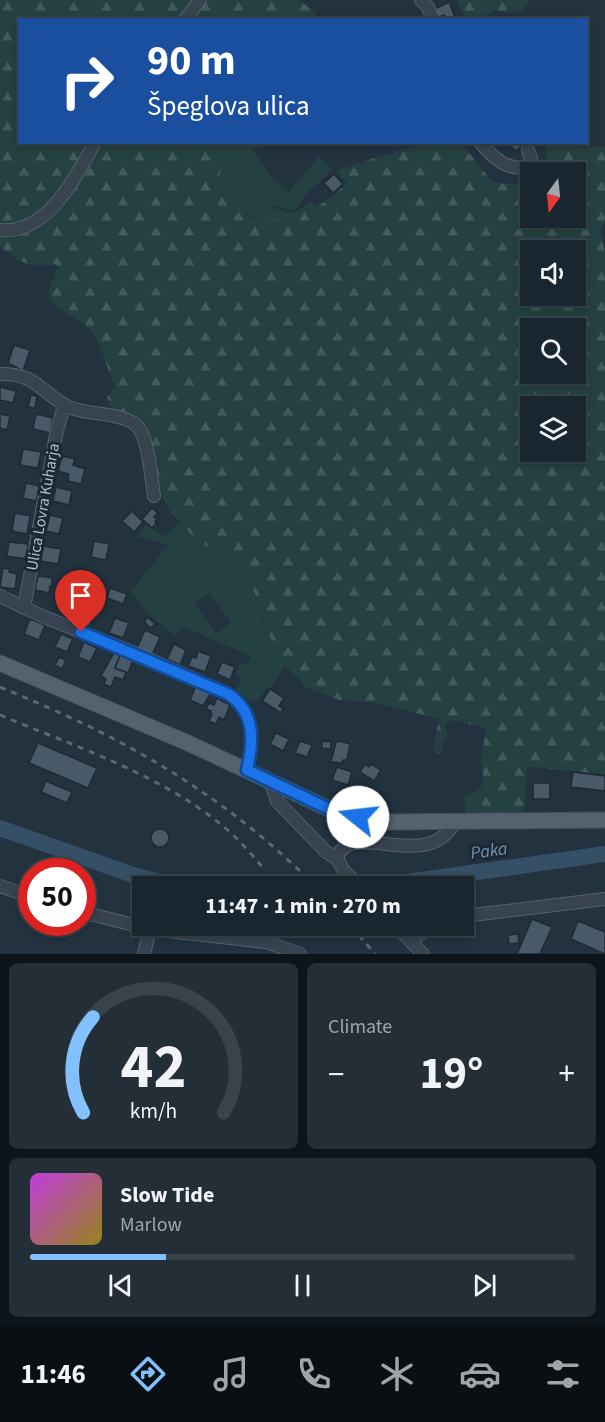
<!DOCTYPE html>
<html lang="en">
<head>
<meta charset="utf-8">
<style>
	body { margin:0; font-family:"Source Sans 3",sans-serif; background:#232e37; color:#f1f3f6; height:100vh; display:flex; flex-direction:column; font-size:22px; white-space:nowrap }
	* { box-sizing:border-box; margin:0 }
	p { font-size:20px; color:#9fa5aa }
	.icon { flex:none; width:33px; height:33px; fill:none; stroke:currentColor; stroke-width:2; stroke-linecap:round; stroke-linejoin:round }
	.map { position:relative; height:954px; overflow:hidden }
	.panel { display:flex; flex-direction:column; gap:9px; padding:9px; background:#0e151a; flex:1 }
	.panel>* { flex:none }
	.hud { position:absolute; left:18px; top:18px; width:570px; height:126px; border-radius:0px; box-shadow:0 3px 9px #0003,0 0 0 2px #38434b; background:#1a4fa0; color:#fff; overflow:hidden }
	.needle { width:39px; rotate:195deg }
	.fabs { position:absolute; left:520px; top:162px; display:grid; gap:12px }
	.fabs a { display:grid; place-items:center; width:66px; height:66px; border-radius:0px; background:#1a262f; box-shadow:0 3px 9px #0003,0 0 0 2px #38434b; font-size:30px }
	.speed { position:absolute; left:18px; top:858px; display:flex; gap:12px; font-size:30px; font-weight:700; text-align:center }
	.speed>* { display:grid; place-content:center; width:78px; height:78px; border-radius:50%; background:#1a262f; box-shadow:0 3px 9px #0003,0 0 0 2px #38434b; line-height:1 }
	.speed .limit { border:9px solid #d22; background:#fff; color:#111 }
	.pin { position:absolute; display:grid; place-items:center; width:51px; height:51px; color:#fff; margin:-62px -26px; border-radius:50% 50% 50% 0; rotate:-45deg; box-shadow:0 0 6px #0007 }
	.pin .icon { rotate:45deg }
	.me { position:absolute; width:66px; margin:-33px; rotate:286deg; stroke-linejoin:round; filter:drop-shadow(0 0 4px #0008) }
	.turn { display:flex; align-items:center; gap:21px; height:126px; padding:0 30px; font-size:27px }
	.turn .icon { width:78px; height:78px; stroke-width:2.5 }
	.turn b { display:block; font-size:42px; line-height:51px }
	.big { font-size:45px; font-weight:700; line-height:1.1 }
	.panel .tile { flex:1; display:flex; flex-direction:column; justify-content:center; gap:9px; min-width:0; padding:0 21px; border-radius:9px; background:#232e37 }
	.panel .dial { align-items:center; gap:0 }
	.dial svg { height:156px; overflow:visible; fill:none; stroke:#38434b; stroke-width:7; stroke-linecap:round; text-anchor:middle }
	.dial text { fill:#f1f3f6; stroke:none }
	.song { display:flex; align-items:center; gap:18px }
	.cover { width:72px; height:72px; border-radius:9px; background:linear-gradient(135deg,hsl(290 70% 55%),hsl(50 70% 35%)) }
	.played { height:6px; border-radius:3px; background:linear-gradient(90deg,#83c0fe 25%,#38434b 25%) }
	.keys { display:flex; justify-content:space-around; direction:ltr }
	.heat { display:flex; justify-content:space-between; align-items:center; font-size:33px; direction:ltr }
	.panel .tiles { flex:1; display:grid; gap:9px; grid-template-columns:1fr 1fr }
	.tile:last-child { grid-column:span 2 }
	.trip { position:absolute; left:132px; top:876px; width:342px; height:60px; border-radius:0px; background:#1a262f; box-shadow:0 3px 9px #0003,0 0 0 2px #38434b; font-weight:700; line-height:60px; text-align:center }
	.menu { display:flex; height:96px; justify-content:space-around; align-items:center; background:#0a0f13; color:#9fa5aa }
	.menu .icon { width:42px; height:42px }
	.menu .active { color:#83c0fe }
	.menu b { font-size:27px; color:#f1f3f6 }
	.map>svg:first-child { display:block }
	.grass { fill:#244040; fill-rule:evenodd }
	.forest { fill:url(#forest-firs); fill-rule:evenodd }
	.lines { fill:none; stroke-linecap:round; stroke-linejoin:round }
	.river { stroke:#354f67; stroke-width:16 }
	.building { fill:#485968; stroke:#1e2a36; stroke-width:1.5 }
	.minor-casing { stroke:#55616d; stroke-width:14 }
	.major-casing { stroke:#434f5b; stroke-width:17 }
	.minor { stroke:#37434f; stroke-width:12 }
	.major { stroke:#54626f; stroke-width:15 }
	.rail { stroke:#586876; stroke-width:3; stroke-dasharray:6 6; stroke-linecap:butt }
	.route-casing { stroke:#114b97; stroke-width:15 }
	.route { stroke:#1a73e8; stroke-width:10 }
	.labels { text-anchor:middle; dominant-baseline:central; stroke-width:6; stroke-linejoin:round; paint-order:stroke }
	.street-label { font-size:16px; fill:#b2beca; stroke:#1c2834 }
	.water-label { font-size:18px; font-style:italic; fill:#7092af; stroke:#1c2834 }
</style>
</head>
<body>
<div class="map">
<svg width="605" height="954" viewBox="0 0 605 954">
	<defs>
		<pattern id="forest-firs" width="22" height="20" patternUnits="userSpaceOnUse" patternTransform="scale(1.5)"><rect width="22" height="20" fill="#244040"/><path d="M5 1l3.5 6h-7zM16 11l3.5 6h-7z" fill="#415a5a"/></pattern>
	</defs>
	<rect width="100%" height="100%" fill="#22323f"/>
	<g class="grass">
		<path d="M230,143h36l-13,7 17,25 18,18 30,-36 15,12 -26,24 -10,15 -5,2 -18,-4 -2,1 13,5h9c-26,20 -63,0 -77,-25l7,-35z"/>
		<path d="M180,522l14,16 54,37 17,50 20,41 -13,21 -6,1 -8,13 -5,1 -19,-9 8,-14 -7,-4 5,-12 7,2 4,-9 -68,-29 -8,8 -27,-21 -17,-23 37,-46 -32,-8 11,-14 16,14zM209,593l22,29 -15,11 -21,-29z"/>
	</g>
	<g class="forest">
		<path d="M0,0h298l17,11 2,8 -297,1v122l210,1 -6,10 -7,34c5,9 12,14 20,20 5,4 11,10 16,11 21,7 43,-3 57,-17l7,6 30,-23 -10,-13 43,-15 50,-14 24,1 11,5 27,33 13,3 26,-2v36h45v-46h-35c5,-9 8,-20 2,-29h28l10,5 24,-2v72l-4,13 4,23v520l-78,-7 -2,40 -3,6 -57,1v-17l16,-9 2,-15 -2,-13 5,-32 -34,-8 -7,5 3,10 -5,9v9l-6,1 -4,-5 6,-30 -67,-17 -32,-2 -36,-13 -4,-7 -15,-14 -13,-25 -24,-66 -54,-37 -26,-30 -7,-13 -12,-53 -35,-27 -7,-18 8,-10c-7,-17 -15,-47 -28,-61 -3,-3 -9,-5 -12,-7 -29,-18 -32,-21 -17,-52l-4,-3c-23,6 -37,-3 -54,-18zM531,250h45v46h-45zM531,328h45v46h-45zM531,406h45v46h-45z"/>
		<path d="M457,0h72c-6,16 -18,14 -32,10l-21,9 -10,1z"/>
	</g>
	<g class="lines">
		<g class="river">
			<path d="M0,828l136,48 40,10"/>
			<path d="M379,886l226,-32"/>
		</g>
	</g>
	<g class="building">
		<path d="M449,2l7,18h-15l4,-2 -1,-3 -7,3 -4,-8z"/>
		<path d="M506,142h19l-9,9z"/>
		<path d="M334,174l9,10 -10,9 -9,-10z"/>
		<path d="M14,345l16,5 -7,21 -15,-8z"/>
		<path d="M0,387l16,4 -3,12 -13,-3z"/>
		<path d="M31,395l6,1 -2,12 -7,-1z"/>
		<path d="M0,414l10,2 -3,14 -7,-2z"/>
		<path d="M36,414l17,4 -3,15 -17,-4z"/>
		<path d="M23,449l18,3 -3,16 -18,-3z"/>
		<path d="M62,456l13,3 -2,6 12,4 -4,15 -13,-3 1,-7 -11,-3z"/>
		<path d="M26,483l14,3 -4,15 -13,-3z"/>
		<path d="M56,487l16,4 -3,14 -16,-4z"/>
		<path d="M152,508l6,5 -4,4 3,2 -2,3 2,1 -5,5 -10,-9z"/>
		<path d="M132,511l11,11 -9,10 -12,-11z"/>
		<path d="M15,513l15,3 -3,18 -15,-3z"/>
		<path d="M50,515l13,3 -4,16 -13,-3z"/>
		<path d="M94,541l15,3 -3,16 -15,-3z"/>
		<path d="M9,542l19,2 -2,15 -19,-3z"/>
		<path d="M43,546l18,3 -3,15 -18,-3z"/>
		<path d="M3,568l7,1 -1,3 8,2 -2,15 -15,-2z"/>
		<path d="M38,576l14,2v9l-2,-1 -1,7 -14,-3z"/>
		<path d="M58,587l7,1 -2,11 -7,-2z"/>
		<path d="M110,588l17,6 -4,10 -16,-6z"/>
		<path d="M84,593l15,6 -3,8 -15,-6z"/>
		<path d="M79,607l16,7 -6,13 -15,-6z"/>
		<path d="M148,617l7,7 -4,4 -7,-6z"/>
		<path d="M115,618l14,5 -6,15 -14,-5z"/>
		<path d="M30,619l15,6 -6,15 -15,-6z"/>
		<path d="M145,630l15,7 -8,18 -15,-7z"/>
		<path d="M61,634l12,5 -6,13 -12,-5z"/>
		<path d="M84,642l13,6 -7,14 -12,-5z"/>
		<path d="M174,644l12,6 -6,15 -13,-6z"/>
		<path d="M198,651l13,5 -6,16 -17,-6 4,-9 4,1z"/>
		<path d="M114,653l6,3 -5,12 11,4 -3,8 -8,-3 -4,10 -7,-3 2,-5 -5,-3z"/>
		<path d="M121,653l13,5 -6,15 -13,-5z"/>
		<path d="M59,657l7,3 -4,9 -7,-4z"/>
		<path d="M222,662l13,5 -5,13 -13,-6z"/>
		<path d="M196,686l15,7 -8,13 -13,-6z"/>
		<path d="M270,689l14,9 -5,8 4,2 -2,5 -19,-12z"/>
		<path d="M217,698l13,7 -6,15 -5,-3 -3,7 -7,-3 3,-7 -2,-1 1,-2 -5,-2 3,-6 5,2z"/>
		<path d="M276,733l13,6 -6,12 -13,-7z"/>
		<path d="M300,741l12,4 -5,12 -12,-4z"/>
		<path d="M322,741l9,1v7l-9,-1z"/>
		<path d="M340,741l10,3 -3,16h-4l-1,3 -11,-1 5,-20z"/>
		<path d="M38,743l59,25 -9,20 -59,-25z"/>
		<path d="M365,764l4,3 2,-3 10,6 -7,11 -14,-9z"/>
		<path d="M337,767l15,5 -4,13 -16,-5z"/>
		<path d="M573,772l32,4v15l-34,-4z"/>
		<path d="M46,781l26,11 -5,11 -26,-11z"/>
		<rect x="533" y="783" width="17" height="16"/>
		<path d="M359,790l7,7 -11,12 -10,-9z"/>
		<circle cx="160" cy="838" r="9"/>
		<path d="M532,919l20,8 -12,27h-23z"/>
		<path d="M578,921l27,11v22l-34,-15z"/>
		<path d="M518,934l1,9 -10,1 -1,-9z"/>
	</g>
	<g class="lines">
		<g class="minor-casing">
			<g id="minor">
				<path d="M421,0l7,7 5,13"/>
				<path d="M185,20l15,-20"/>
				<path d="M480,142c13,16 27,29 48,25l3,-8 -3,-9"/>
				<path d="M0,230c47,5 76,-53 95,-88"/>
				<path d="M0,374c37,0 38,16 65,31 19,11 54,6 71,20 13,11 15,54 18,71"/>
				<path d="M0,596l44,21 93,37 91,40c27,18 26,46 19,76"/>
				<path d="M24,608l32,-173 8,-30"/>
				<path d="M271,783l6,18 48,50 12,8 7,12 15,15"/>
				<path d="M337,859c11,-43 92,17 118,-38"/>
				<path d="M0,886l32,11"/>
				<path d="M82,912l68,17 116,13 34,12"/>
				<path d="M464,916l141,-17"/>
				<path d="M396,926l27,28"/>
				<path d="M410,940l24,-14"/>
				<path d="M144,954l6,-25"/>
			</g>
		</g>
		<g class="major-casing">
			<path id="major" d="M0,663l188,80 139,65 31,9 29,5 218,-2"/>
		</g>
		<use href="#minor" class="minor"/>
		<use href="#major" class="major"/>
		<g class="rail">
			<path d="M0,687c38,16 76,32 112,51 75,39 144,88 203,148"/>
			<path d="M0,715c74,31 162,60 224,112 15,12 28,28 41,43"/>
			<path d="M351,926l24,28"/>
		</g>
	</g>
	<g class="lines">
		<g class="route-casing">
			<path id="route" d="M81,632l147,62c27,18 26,46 19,76l80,38 31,9"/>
		</g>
		<use href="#route" class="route"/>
	</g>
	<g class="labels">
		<g class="street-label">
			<text transform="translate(43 507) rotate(-80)">Ulica Lovra Kuharja</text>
		</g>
		<g class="water-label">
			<text transform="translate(489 851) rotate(-8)">Paka</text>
		</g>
	</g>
</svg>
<div class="fabs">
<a><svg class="needle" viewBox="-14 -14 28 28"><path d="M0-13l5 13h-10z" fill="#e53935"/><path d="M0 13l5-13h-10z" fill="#9fa5aa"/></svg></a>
<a><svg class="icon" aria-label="sound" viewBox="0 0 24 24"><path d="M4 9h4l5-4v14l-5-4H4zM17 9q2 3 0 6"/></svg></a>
<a><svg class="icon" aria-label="search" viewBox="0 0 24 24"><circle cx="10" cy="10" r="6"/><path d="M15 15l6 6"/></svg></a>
<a><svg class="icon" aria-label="layers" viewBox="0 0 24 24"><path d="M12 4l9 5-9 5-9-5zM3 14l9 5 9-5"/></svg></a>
</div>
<div class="speed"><div class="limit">50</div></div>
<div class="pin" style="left:81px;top:632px;background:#d93025"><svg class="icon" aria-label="arrive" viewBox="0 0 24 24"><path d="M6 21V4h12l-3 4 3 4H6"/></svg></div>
<svg class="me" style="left:358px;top:817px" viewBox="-20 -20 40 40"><circle r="19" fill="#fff"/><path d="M0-13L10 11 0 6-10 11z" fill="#1a73e8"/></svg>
<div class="trip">11:47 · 1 min · 270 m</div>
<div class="hud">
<div class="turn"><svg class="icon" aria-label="right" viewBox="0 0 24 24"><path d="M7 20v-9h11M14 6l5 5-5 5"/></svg><div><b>90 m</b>Špeglova ulica</div></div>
</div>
</div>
<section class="panel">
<div class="tiles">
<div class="tile dial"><svg viewBox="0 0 100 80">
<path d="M14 69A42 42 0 1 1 86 69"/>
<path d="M14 69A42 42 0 0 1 19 20" stroke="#83c0fe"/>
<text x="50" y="56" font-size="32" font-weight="700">42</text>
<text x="50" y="72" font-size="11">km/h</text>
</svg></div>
<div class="tile"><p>Climate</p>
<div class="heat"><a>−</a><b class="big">19°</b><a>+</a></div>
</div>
<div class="tile">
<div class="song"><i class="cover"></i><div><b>Slow Tide</b><p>Marlow</p></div></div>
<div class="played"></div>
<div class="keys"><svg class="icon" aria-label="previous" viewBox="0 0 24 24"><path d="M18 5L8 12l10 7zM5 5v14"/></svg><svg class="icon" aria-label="pause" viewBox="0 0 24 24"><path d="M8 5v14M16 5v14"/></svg><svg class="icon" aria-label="next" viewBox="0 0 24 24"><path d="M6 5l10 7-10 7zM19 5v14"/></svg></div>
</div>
</div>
</section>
<nav class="menu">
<b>11:46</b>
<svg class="icon active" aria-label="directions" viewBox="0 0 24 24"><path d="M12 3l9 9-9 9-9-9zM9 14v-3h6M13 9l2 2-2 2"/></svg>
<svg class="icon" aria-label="music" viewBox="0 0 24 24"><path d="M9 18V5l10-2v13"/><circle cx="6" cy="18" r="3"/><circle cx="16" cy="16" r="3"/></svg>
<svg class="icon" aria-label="phone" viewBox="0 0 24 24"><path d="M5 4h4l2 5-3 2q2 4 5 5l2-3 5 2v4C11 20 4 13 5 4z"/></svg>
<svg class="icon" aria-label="climate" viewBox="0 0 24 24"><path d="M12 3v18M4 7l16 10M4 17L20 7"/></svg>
<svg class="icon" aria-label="car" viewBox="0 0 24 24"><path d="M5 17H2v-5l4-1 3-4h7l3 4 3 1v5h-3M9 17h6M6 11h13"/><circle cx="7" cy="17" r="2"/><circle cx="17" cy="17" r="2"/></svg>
<svg class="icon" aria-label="filters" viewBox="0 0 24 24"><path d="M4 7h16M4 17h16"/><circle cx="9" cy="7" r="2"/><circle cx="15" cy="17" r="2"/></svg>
</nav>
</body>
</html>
